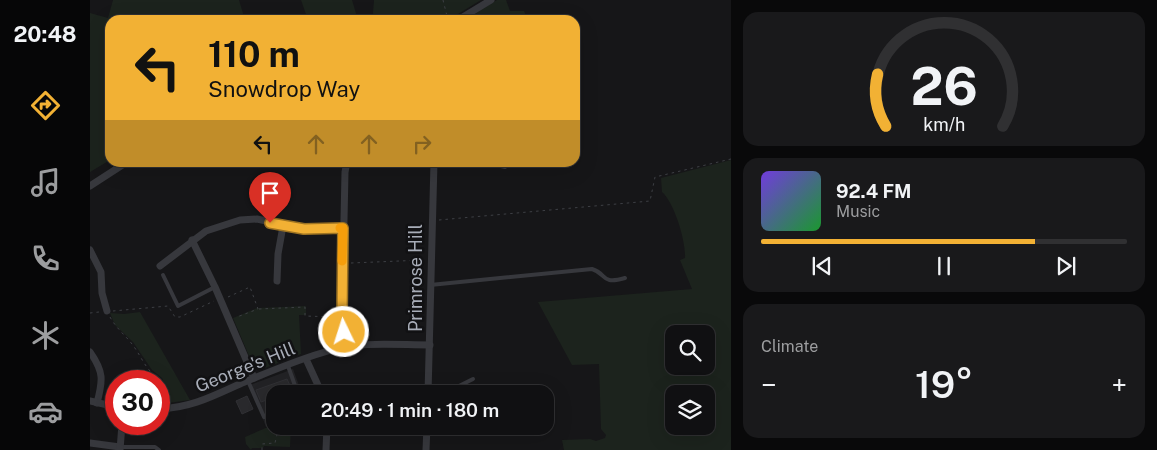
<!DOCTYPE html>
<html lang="en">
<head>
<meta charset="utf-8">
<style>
	body { margin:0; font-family:"Public Sans",sans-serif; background:#19191b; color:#f1f3f6; height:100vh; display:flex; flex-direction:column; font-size:19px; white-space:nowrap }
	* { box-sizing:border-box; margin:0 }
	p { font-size:16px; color:#9c9d9f }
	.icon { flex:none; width:28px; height:28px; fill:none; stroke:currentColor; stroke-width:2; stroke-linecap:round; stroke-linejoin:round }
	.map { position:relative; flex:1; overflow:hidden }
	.sheet { display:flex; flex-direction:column; gap:12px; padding:12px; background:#09090a; width:426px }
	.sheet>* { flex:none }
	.banner { position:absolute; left:15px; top:15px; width:475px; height:152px; border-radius:15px; box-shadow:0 5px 20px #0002,0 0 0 1px #303032; background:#f2b134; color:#111; overflow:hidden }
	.tools { position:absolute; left:575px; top:325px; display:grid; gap:10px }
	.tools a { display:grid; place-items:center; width:50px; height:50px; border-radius:10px; background:#101012; box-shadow:0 5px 20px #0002,0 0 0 1px #303032; font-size:25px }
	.speed { position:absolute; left:15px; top:370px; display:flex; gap:10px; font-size:25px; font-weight:700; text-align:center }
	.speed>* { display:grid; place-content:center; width:65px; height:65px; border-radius:50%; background:#101012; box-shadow:0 5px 20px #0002,0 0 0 1px #303032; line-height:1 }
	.speed .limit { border:8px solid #d22; background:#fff; color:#111 }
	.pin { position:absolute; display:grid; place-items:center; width:42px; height:42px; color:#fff; margin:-51px -21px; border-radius:50% 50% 50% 0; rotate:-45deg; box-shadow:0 0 5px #0007 }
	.pin .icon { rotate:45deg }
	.me { position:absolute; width:55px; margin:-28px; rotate:356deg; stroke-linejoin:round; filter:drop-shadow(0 0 4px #0008) }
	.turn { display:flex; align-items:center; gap:18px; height:105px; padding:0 20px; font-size:22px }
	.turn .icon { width:65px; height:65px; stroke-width:2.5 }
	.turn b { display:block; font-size:35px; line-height:42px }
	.lanes { display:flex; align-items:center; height:48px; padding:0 20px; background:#0003; justify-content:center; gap:25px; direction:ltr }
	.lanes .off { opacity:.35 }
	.big { font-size:38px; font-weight:600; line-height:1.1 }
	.sheet .tile { flex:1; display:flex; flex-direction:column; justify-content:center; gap:8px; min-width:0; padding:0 18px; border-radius:15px; background:#19191b }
	.sheet .dial { align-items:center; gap:0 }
	.dial svg { height:130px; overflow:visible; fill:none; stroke:#303032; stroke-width:7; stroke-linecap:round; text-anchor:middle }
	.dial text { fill:#f1f3f6; stroke:none }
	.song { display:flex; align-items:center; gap:15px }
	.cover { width:60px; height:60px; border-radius:8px; background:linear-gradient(135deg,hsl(260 70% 55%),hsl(130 70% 35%)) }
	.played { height:5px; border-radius:2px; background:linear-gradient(90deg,#f2b134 75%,#303032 75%) }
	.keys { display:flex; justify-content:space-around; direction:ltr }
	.heat { display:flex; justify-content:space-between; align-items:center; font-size:28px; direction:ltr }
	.trip { position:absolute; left:176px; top:385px; width:288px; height:50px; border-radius:15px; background:#101012; box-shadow:0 5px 20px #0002,0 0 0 1px #303032; font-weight:600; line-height:50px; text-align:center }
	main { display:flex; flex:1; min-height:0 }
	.tab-bar { display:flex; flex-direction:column; width:90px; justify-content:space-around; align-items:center; background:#060607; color:#9c9d9f }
	.tab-bar .icon { width:35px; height:35px }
	.tab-bar .selected { color:#f2b134 }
	.tab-bar b { font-size:22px; color:#f1f3f6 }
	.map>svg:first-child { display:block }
	.built { fill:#222225 }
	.green { fill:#1c231d; fill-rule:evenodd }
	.building { fill:#29292c; stroke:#303034 }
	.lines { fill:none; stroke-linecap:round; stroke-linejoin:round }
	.path { stroke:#3d3f44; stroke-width:1; stroke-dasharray:2.5 4; stroke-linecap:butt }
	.service { stroke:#37383d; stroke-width:4 }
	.minor { stroke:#37383d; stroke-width:7 }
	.route-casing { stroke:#9d7322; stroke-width:12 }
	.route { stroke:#f2b134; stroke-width:9 }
	.slow { stroke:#f59e0b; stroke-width:9 }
	.labels { text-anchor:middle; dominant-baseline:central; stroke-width:5; stroke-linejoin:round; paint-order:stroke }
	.street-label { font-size:18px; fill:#a8adb8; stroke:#111113 }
</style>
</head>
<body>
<main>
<nav class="tab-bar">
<b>20:48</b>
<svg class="icon selected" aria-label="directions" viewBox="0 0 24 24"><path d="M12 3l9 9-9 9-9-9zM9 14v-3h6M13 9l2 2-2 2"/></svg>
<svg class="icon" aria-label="music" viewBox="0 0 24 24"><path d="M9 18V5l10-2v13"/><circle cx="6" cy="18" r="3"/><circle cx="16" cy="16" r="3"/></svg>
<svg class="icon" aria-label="phone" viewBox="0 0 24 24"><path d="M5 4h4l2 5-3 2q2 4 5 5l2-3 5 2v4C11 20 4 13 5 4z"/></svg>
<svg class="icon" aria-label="climate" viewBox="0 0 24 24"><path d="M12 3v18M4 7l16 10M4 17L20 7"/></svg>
<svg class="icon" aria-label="car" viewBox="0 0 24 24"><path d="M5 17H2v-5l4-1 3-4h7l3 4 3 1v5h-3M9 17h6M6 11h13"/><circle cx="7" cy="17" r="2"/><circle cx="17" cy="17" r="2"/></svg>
</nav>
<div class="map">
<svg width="641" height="450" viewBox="0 0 641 450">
	<rect width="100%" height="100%" fill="#161618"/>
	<path class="built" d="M203,369l9,25h-27v30l-9,3 -16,-42z"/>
	<g class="green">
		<path d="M23,0h126l6,20h-135v140l-20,12v-159l18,5z"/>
		<path d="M211,0h51l6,20h-50z"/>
		<path d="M284,0h107l-33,20h-74l-1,-7z"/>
		<path d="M407,0h9l4,11h14l4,9h-63z"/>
		<path d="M641,160v290h-167l-2,-10 28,-1 6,2 9,-3 1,-3 -5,-6 -2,-65 -27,1 -34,-63 154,-13 -12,-29 5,-2c1,-17 -11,-56 -23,-66l-1,-14zM584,334h32v32h-32zM584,394h32v32h-32z"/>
		<path d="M216,306v9h-7l2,39 -36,14 -13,-5 -19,-45 24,-10z"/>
		<path d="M50,312l50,88 -22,3 -2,-16 -4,-9 -10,-8 -19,-28 -18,-17 -5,-12 14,1z"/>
		<path d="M185,424v2h16l-1,21 -26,-1 -1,2h-11l-1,2 -5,-6 -1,-7z"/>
	</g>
	<g class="building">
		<path d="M197,379l5,11 -9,4h-8v3l-14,5 -5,-12z"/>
		<path d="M157,396l6,13 -11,5 -6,-13z"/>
	</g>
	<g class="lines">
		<g class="path">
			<path d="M353,0l5,20"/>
			<path d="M349,220l211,-19 5,-24 76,-18"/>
			<path d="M261,263l73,-3"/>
			<path d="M138,297l22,-10 8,22 -21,8"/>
			<path d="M169,309l46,-2v9l30,1"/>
			<path d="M23,311l55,-5 7,11h5l34,-16"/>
			<path d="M0,313l9,-1"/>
			<path d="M20,317c6,11 15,18 22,27 7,9 11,19 18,27 13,13 14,9 16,30"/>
			<path d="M172,450v-6l13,-1 4,-17"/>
		</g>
		<g class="service">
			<path d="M394,162l21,5"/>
			<path d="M73,275l15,31 37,-19"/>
			<path d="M340,285l162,-16c16,5 8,16 33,9"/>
			<path d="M198,366l10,28"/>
			<path d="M158,381l16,36 11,-4"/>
			<path d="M339,389l26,-1 18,-9"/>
			<path d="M30,447h35l4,3"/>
		</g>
		<g class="minor">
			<path d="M368,20l33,-20"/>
			<path d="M0,186l37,-24"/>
			<path d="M102,240l23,47 39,91"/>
			<path d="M0,250l11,22 1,21 5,18"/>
			<path d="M70,266l46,-35 34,-11 17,-1 47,10 39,-1"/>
			<path d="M187,281l1,-27 5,-28"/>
			<path d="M256,346l-4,-29 3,-145 2,-10"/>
			<path d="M0,352c14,20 13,28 7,51"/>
			<path d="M216,359l16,35"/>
			<path d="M338,394l6,-232"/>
			<path d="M0,401l26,6"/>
			<path d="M69,409c32,-1 54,-13 83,-26 27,-11 57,-24 86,-32 33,-10 68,-6 102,-6"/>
			<path d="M0,443l30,4"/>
			<path d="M30,450l2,-26"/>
			<path d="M236,450l1,-24"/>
			<path d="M336,450l1,-24"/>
		</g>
	</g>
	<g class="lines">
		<g class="route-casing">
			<path id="route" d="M180,223l34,6 39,-1 -1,89 2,15"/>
		</g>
		<use href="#route" class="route"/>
		<path class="slow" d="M250,228h3l-1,33"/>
	</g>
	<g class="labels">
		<g class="street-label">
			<text transform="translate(325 278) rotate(-90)">Primrose Hill</text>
			<text transform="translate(155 367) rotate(-22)">George's Hill</text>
		</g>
	</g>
</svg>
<div class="tools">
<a><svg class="icon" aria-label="search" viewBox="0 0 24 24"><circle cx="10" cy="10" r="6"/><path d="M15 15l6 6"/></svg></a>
<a><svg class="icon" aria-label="layers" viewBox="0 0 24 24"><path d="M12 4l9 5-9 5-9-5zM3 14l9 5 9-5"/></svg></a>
</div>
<div class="speed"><div class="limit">30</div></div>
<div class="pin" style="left:180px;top:223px;background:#d93025"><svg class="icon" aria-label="arrive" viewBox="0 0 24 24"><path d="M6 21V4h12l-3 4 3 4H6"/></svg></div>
<svg class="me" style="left:254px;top:332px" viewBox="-20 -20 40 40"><circle r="17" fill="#f2b134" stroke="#fff" stroke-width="3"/><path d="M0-11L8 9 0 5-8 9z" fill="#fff"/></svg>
<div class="trip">20:49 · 1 min · 180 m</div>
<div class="banner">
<div class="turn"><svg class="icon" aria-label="left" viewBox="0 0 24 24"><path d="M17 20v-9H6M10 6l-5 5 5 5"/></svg><div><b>110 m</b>Snowdrop Way</div></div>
<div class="lanes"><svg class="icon" aria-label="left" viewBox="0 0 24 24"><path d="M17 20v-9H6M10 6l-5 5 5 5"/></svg><svg class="icon off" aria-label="ahead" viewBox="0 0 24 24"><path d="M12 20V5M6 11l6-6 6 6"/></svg><svg class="icon off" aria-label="ahead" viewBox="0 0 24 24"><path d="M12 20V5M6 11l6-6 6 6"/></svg><svg class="icon off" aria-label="right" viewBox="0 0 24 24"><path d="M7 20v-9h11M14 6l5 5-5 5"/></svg></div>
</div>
</div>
<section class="sheet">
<div class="tile dial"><svg viewBox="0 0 100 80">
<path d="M14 69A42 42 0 1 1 86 69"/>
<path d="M14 69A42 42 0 0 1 9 37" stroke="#f2b134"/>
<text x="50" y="56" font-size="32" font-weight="700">26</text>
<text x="50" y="72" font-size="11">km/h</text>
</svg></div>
<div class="tile">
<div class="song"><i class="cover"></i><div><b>92.4 FM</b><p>Music</p></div></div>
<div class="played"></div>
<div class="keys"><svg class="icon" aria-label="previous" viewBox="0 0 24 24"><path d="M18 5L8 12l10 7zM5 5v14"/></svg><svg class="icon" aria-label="pause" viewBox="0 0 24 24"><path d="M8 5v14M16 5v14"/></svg><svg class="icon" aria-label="next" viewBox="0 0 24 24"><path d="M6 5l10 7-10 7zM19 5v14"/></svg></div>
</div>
<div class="tile"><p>Climate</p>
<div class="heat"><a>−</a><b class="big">19°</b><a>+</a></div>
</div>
</section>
</main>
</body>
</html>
